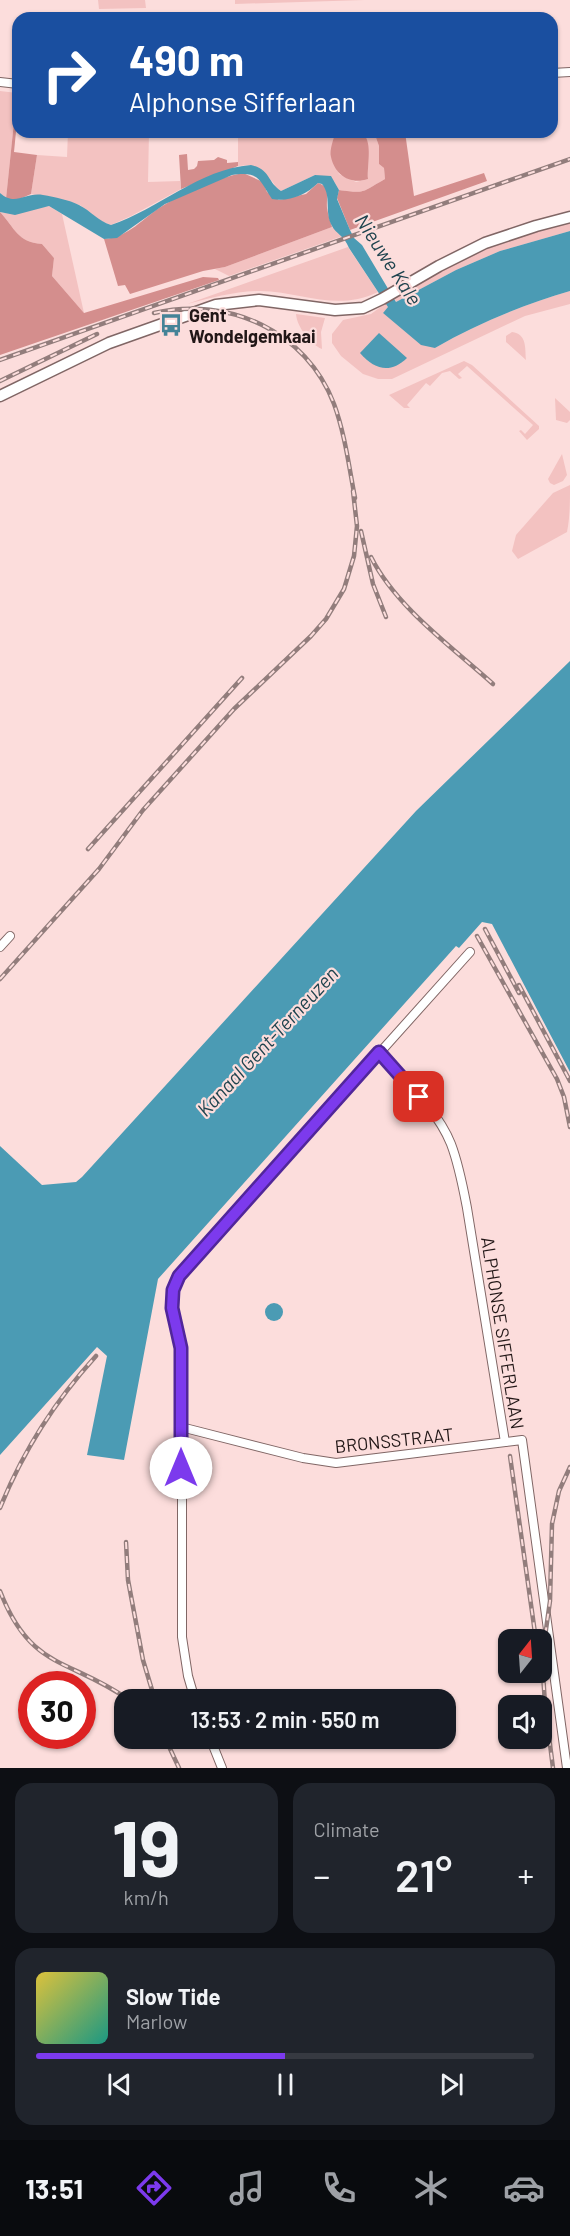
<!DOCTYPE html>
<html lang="en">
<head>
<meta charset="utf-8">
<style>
	body { margin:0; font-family:Barlow,sans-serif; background:#20242c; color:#f1f3f6; height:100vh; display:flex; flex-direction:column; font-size:22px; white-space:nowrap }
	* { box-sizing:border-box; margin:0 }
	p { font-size:20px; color:#9ea1a6 }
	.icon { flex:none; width:33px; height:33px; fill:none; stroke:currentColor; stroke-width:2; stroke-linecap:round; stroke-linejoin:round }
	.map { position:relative; height:1768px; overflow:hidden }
	.side { display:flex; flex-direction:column; gap:15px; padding:15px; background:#0d0f14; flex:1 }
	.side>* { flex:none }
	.guide { position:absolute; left:12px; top:12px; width:546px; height:126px; border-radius:18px; box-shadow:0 2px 4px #0004; background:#1a4fa0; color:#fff; overflow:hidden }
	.needle { width:39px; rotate:17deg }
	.tools { position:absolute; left:498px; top:1629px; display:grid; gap:12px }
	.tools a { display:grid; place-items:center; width:54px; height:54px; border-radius:12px; background:#171b24; box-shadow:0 2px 4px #0004; font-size:30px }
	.speed { position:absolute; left:18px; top:1671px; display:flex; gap:12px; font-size:30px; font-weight:700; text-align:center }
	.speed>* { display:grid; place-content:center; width:78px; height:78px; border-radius:50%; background:#171b24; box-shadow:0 2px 4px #0004; line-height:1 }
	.speed .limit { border:9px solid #d22; background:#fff; color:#111 }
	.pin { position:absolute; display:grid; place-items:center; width:51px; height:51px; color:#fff; margin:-26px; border-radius:12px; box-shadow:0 3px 9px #0006 }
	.me { position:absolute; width:66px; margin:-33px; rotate:0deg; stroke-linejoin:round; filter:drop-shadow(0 0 4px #0008) }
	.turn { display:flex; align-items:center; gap:21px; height:126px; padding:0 18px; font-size:27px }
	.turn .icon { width:78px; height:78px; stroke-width:2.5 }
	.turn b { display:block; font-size:42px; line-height:51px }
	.big { font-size:45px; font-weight:600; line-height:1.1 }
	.side .card { flex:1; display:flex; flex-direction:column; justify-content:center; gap:9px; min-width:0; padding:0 21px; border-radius:18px; background:#20242c }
	.side .dial { align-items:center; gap:0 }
	.dial b { font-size:78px; line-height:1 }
	.song { display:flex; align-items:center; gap:18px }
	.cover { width:72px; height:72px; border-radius:9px; background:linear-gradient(135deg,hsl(50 70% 55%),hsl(170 70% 35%)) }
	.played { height:6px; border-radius:3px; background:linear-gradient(90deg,#7c3aed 50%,#363941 50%) }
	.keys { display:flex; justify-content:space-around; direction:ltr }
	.heat { display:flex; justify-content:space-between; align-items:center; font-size:33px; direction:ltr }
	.side .tiles { flex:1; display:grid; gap:15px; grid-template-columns:1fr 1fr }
	.card:last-child { grid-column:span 2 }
	.trip { position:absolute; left:114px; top:1689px; width:342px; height:60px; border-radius:18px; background:#171b24; box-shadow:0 2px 4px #0004; font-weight:600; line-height:60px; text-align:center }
	.dock { display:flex; height:96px; justify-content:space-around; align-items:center; background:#090b0e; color:#9ea1a6 }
	.dock .icon { width:42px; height:42px }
	.dock .selected { color:#7c3aed }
	.dock b { font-size:27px; color:#f1f3f6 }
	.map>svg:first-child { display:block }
	.green { fill:#f3c2c1 }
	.forest { fill:#d48e8d }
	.water { fill:#4b9bb4 }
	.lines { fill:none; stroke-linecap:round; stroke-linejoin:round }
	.minor-casing { stroke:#806665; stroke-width:10 }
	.secondary-casing { stroke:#806665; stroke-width:13 }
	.minor { stroke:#fff; stroke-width:8 }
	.secondary { stroke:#fff; stroke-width:10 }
	.rail-casing { stroke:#927d7c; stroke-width:4.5 }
	.rail { stroke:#fcdddc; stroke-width:2; stroke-dasharray:7; stroke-linecap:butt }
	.route-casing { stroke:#51269a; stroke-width:15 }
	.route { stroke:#7c3aed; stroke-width:10 }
	.labels { text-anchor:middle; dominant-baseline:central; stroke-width:4.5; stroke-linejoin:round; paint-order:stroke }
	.poi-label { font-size:18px; font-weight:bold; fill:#221717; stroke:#fcdddc; text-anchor:start }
	.street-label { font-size:18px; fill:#221717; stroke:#fcdddc }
	.water-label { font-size:20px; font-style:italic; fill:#1e434e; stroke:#fcdddc }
</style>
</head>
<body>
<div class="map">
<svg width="570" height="1768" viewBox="0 0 570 1768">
	<rect width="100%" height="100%" fill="#fcdddc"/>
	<g class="green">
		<path d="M98,0h47l1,8 -47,1z"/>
		<path d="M235,0h129l-129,4z"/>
		<path d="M0,91l17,2 -11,106 -6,-6z"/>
		<path d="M68,132h81l-1,50 32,-1 1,8 -50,27 -20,9 -10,-4 -21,-16 -49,-11 6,-39 30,2z"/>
		<path d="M238,132h97l-4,20 8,22 17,8 12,-3c-1,-15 4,-34 -5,-47h11l5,14v18l5,4 1,11c-23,13 -19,15 -46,11l-5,-9 -19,-6 -34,16 -5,-4 -4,-6 -21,-16 -13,1z"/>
		<path d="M49,206l13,8 22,99 -32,-37 2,-18 -12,-14c-25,-2 -27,-16 -42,-32l7,1z"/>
		<path d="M570,222v9l-70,20 -44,19 -60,32 -2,-5c60,-35 108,-58 176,-75z"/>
		<path d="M332,227l11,9 -114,40 -14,-7 10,-2z"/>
		<path d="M348,247l30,45c-42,20 -74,0 -118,-1 -25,0 -48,7 -73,13z"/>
		<path d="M570,291v13l-45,12 -133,63h-14l-15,-5 -22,-18 -9,-13v-9l11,-14 28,-6 15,-11 3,5 -6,5 52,35c43,-25 88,-43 135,-57z"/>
		<path d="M296,314l29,4 -4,14 1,17c-12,-5 -25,-22 -26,-35z"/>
		<path d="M512,332c15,2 13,16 14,28l-20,-18v-6z"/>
		<path d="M464,361l8,4 67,61v3l-12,11 -8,-9 2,-1 4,4 8,-9 -66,-59 -9,8 4,4 -3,1 -9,-8 -8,2 -12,13 -4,-3 -19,22 3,3h-6l-15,-13z"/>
		<path d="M555,398l15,14v8l-3,3 -11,-3z"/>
		<path d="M562,454l5,21 -4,6 -9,4 -4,-2 -2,-4z"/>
		<path d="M570,485c0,17 0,32 -3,47l-49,27 -6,-8 4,-16 37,-42z"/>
	</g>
	<g class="forest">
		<path d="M17,93l1,18 -4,41 23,3 -6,39 -16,7 -9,-2z"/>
		<path d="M335,132h28c10,13 4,32 5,47 -18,6 -33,-4 -37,-22 -2,-7 3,-18 4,-25z"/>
		<path d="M374,132h31l9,64 70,-23 3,8 -137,49 -13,-32 2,-8c27,4 23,2 46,-11l-1,-11 -5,-4v-18z"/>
		<path d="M187,154l1,16 6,-1 3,-3 1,-5 16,-1 4,-3 9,3v3l11,-1v4l-57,23 -2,-34z"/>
		<path d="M243,173l20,9 4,10 12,8 27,-6 12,-11c13,4 8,14 9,25 1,6 3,13 5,19l-107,40 -22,4 -73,23 -5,-9 -7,1 -14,-47c26,-2 38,-21 60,-34 23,-14 52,-27 79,-32z"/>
		<path d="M0,212c15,16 17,30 42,32l12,14 -2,18 32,37 119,-36 15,1 1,2 -219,75z"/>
	</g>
	<g class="water">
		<path d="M251,165c20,5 16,17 30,26l34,-16 16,1 8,14 -2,9 13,31 4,8 8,7 34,57 60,-32 44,-19 70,-20v60c-47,14 -92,32 -135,57l-14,-3 -38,-32 5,-6 -39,-59c-5,-13 -13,-14 -17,-22 -8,-14 0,-30 -10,-42l-4,-1c-12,12 -29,19 -46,16 -13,-19 -12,-28 -40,-24l-67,29 -48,34 -13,1 -55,-33 -34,9 -15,-3v-19c16,14 24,-1 43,2 12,2 26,5 36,10 12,6 19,16 32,20 48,-16 88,-56 140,-60z"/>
		<path d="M379,333l28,25c-17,16 -32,12 -47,-5z"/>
		<path d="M570,661v411l-78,-148 -10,-2 -23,26 -3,-2 -298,333 -34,181 -37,-5 20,-99 -10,-9 -97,108v-309l42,39 34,-3 6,-5 334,-366z"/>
		<circle cx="274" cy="1312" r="9"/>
	</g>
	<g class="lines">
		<g class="minor-casing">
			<g id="minor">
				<path d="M552,73l18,-1"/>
				<path d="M0,82l18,2"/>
				<path d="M0,947l10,-11"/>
				<path d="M379,1052c25,28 58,57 72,92 8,21 12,43 16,64l38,234"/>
				<path d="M181,1427l122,31 33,5 186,-23 45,328"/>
				<path d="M195,1700l-7,-24 -6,-39v-278l-10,-51 3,-25 9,-12 286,-319"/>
				<path d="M210,1738l12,30"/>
			</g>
		</g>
		<g class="secondary-casing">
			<path id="secondary" d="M0,396l109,-53 107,-38 43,-5 76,10 28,-2 19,-9 57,-33 46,-23 51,-17 34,-9"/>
		</g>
		<use href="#minor" class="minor"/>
		<use href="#secondary" class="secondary"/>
		<g class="rail-casing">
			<g id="rail">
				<path d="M154,313c75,-17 152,18 180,91 11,30 15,63 21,94"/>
				<path d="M0,360l570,-201"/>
				<path d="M0,381l97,-47"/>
				<path d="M361,531l12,53 13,33"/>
				<path d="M371,557c25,50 81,90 122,127"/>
				<path d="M88,849l154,-171"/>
				<path d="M485,929l34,64"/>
				<path d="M477,936l80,143 7,18 6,30"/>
				<path d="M0,979l99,-110 44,-59 91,-101 77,-73 15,-17 18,-30 10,-33 3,-30 -4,-35"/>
				<path d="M519,985l51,96"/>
				<path d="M510,1456l26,184"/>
				<path d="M0,1508c23,-57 55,-107 96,-152"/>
				<path d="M126,1542l2,38 15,80 12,40"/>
				<path d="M0,1591c31,80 70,67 129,109"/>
				<path d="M544,1697l9,71"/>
				<path d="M545,1704l-3,-46 8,-57 2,-77 7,-33 11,-24"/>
				<path d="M165,1738l14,30"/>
			</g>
		</g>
		<use href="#rail" class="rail"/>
	</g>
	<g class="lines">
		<g class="route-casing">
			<path id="route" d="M181,1468v-120l-9,-40 1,-18 6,-14 200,-224 40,45"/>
		</g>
		<use href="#route" class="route"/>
	</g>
	<defs>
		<g id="bus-bare" transform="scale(1.8)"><path d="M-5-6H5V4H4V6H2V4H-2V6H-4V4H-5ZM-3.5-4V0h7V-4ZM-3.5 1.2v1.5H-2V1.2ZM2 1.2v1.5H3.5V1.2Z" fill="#448397" stroke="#fcdddc" stroke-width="2.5" paint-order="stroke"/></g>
	</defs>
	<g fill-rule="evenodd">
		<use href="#bus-bare" x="171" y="325"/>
	</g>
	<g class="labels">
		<g class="poi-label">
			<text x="189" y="315">Gent<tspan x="189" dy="21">Wondelgemkaai</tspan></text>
		</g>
		<g class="street-label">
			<text transform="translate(503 1333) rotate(81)">ALPHONSE SIFFERLAAN</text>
			<text transform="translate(394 1440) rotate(-6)">BRONSSTRAAT</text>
		</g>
		<g class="water-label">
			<text transform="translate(389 259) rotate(57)">Nieuwe Kale</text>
			<text transform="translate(267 1041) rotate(-47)">Kanaal Gent-Terneuzen</text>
		</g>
	</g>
</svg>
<div class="tools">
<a><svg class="needle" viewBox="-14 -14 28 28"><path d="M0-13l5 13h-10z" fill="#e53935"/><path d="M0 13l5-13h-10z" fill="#9ea1a6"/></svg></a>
<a><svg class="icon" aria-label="sound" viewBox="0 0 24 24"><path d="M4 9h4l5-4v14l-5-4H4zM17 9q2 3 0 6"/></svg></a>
</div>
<div class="speed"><div class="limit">30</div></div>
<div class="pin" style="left:419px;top:1097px;background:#d93025"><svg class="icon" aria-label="arrive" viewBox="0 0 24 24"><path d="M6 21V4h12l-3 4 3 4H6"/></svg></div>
<svg class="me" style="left:181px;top:1468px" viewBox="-20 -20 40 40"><circle r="19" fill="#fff"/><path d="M0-13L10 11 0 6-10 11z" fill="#7c3aed"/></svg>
<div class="trip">13:53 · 2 min · 550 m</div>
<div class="guide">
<div class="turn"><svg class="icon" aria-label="right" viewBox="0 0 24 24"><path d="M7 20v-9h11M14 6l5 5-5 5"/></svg><div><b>490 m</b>Alphonse Sifferlaan</div></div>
</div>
</div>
<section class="side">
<div class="tiles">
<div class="card dial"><b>19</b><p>km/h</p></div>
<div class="card"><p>Climate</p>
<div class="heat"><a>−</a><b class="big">21°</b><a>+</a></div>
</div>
<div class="card">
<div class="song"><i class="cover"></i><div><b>Slow Tide</b><p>Marlow</p></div></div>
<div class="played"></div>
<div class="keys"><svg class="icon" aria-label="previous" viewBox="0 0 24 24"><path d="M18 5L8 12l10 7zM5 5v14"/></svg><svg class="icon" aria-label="pause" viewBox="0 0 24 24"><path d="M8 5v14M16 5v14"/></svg><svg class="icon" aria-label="next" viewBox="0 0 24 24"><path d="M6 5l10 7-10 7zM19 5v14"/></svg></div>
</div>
</div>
</section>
<nav class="dock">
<b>13:51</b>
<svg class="icon selected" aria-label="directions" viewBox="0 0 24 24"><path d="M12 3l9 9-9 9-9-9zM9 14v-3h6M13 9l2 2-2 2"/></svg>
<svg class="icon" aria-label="music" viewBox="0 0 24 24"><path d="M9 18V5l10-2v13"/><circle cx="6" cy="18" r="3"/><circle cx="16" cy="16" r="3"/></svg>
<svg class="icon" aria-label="phone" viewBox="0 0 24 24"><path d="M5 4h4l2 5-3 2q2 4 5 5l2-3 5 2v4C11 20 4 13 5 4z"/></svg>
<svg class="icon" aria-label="climate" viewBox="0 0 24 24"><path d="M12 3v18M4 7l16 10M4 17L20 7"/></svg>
<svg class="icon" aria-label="car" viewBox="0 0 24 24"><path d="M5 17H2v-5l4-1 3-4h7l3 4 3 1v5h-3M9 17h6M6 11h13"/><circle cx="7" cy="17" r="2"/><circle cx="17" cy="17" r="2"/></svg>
</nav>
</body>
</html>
